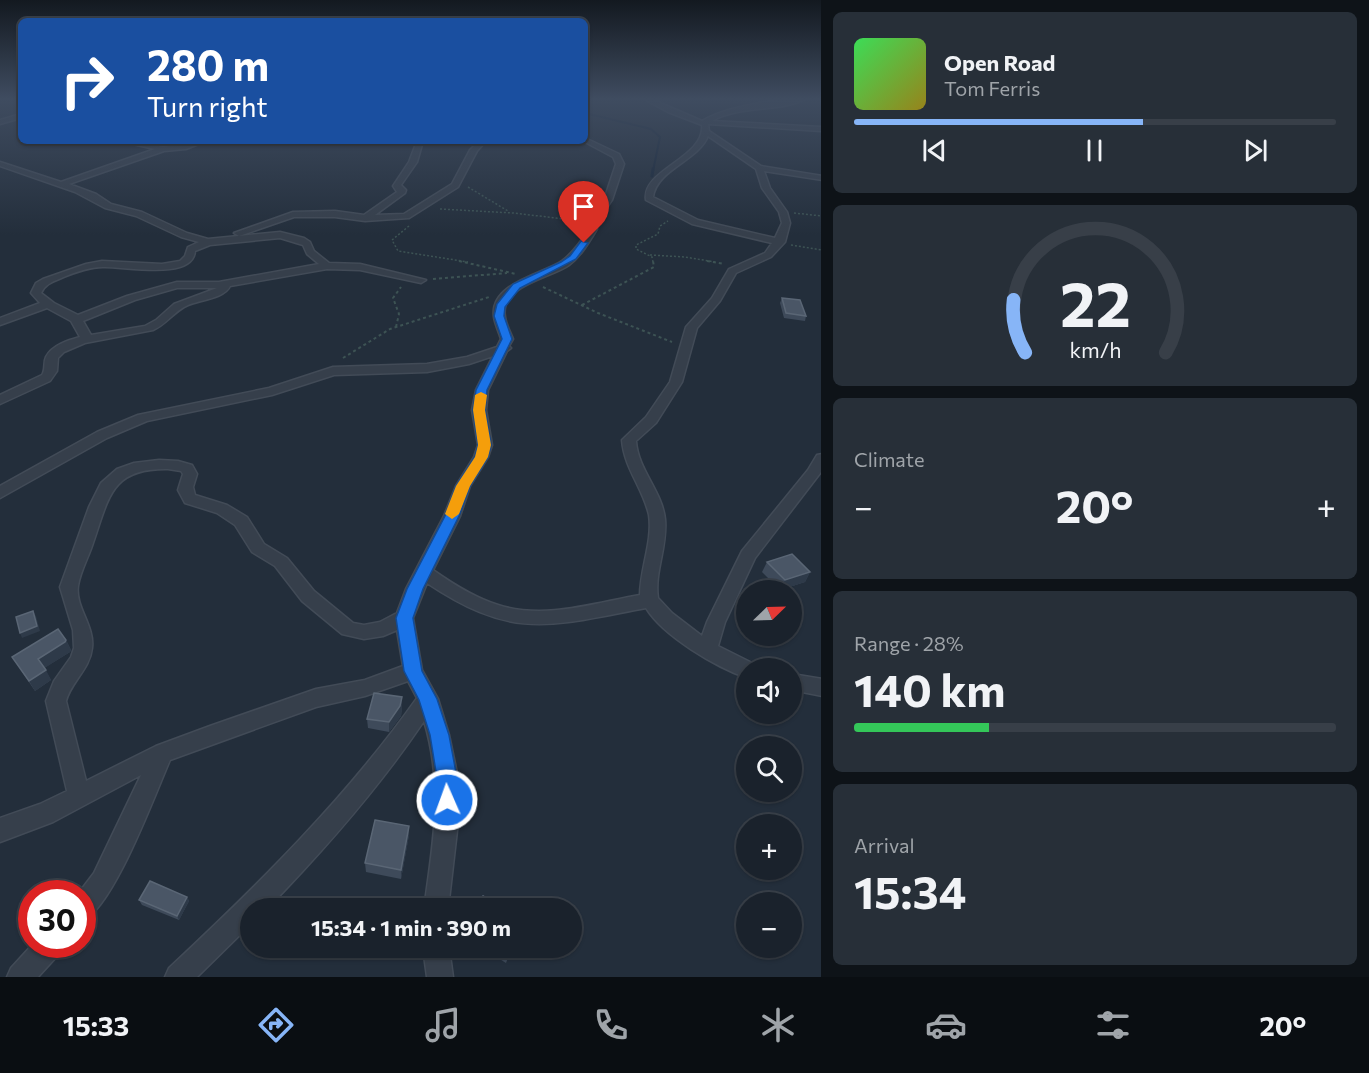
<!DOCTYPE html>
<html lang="en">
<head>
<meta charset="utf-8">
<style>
	body { margin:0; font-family:Commissioner,sans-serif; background:#272f38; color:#f1f3f6; height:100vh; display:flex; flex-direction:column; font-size:22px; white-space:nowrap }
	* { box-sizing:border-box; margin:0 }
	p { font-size:20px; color:#9fa4a9 }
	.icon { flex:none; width:33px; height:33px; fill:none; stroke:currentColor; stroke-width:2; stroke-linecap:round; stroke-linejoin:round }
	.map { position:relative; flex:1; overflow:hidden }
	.details { display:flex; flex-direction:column; gap:12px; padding:12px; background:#0e1318; width:548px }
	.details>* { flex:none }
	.banner { position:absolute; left:18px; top:18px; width:570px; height:126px; border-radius:9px; box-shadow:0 2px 4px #0004,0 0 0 2px #383f48; background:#1a4fa0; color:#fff; overflow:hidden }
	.needle { width:39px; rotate:67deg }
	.fabs { position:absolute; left:736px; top:580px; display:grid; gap:12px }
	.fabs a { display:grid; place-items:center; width:66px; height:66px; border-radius:50%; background:#1a222c; box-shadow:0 2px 4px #0004,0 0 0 2px #383f48; font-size:30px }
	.speed { position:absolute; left:18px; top:880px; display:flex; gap:12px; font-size:30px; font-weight:700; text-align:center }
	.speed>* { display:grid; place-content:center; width:78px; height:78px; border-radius:50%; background:#1a222c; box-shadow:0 2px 4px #0004,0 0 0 2px #383f48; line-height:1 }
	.speed .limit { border:9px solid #d22; background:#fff; color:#111 }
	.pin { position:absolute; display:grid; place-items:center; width:51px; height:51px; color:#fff; margin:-62px -26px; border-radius:50% 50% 50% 0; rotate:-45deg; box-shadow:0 0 6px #0007 }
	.pin .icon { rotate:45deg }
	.me { position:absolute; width:66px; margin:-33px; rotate:358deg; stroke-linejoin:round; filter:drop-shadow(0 0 4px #0008) }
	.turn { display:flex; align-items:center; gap:21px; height:126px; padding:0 30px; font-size:27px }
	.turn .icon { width:78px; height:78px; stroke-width:2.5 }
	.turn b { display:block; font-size:42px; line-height:51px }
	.big { font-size:45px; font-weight:700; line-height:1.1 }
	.details .tile { flex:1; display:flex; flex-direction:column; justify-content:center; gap:9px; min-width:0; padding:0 21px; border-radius:9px; background:#272f38 }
	.details .dial { align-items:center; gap:0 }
	.dial svg { height:156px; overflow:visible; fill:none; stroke:#383f48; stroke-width:7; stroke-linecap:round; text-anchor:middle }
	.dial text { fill:#f1f3f6; stroke:none }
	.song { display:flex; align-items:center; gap:18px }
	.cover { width:72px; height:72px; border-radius:9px; background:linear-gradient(135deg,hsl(130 70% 55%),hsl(50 70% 35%)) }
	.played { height:6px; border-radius:3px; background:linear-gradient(90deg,#87b5f7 60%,#383f48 60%) }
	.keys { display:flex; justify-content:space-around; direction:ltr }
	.heat { display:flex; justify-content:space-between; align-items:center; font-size:33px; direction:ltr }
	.charge { height:9px; border-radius:4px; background:linear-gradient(90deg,#34c759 28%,#383f48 0) }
	.trip { position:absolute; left:240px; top:898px; width:342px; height:60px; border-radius:30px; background:#1a222c; box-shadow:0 2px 4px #0004,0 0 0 2px #383f48; font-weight:700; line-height:60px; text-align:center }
	.menu { display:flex; height:96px; justify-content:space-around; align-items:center; background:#0a0e12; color:#9fa4a9 }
	.menu .icon { width:42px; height:42px }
	.menu .on { color:#87b5f7 }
	.menu b { font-size:27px; color:#f1f3f6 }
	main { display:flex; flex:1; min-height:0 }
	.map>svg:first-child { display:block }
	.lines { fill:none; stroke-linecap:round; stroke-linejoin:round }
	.stream-far1 { stroke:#162538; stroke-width:2 }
	.stream { stroke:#162538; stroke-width:3 }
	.street-casing { stroke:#424b57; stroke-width:3 }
	.path-far1 { stroke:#3d5354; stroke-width:1.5; stroke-dasharray:2 2; stroke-linecap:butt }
	.path { stroke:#3d5354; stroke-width:2; stroke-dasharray:3 3; stroke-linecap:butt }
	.street { fill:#363f4b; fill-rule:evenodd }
	.wall { fill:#3e4a5a }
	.shaded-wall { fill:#2e3a49 }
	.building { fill:#4a5666; stroke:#5a6675; stroke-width:1.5 }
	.route { fill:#1a73e8; stroke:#114b97; stroke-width:1.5 }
	.slow { fill:#f59e0b }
</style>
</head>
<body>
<main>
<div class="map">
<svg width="822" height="977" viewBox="0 0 822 977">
	<rect width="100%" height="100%" fill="#232e3b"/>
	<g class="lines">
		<path class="stream-far1" d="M585,113l66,16 9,8 -7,34"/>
		<path class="stream" d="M652,176l1,-7"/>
		<g class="street-casing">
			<g id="street">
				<path d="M644,99h7l51,22c25,-15 74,-22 103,-22 -22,13 -66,6 -93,22l110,6v4l-114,-7 1,7 52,35 61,10v4l-58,-9 6,17 17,24 3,11 -5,19 -14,15 -35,16 -16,28 -23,27 -15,54 -26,41 -20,18c2,29 26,50 29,78 3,27 -11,53 -7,79l14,15 30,23 5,-14 35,-71 66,-81 9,-15 5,-1 -1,18 -66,86 -30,64 -7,24 36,18 2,5h-9v9c-31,-11 -84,-42 -101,-70 -96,18 -132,33 -219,-25l-14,35 9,52 16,29 11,36 9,43v44l-10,87h-24c9,-65 20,-123 0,-188 -46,68 -100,129 -157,188h-17v16l-53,52h-32l4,-9c90,-84 177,-170 248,-270l-9,-17 -43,15 -49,11 -146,53c-15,34 -57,149 -88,161v-27h-4l16,-21 47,-98 -88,47 -53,20v-24l40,-14 27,-13 -21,-90 8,-20 17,-24 3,-9 -1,-18 -13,-43 29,-80 12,-24 16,-14 17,-6 25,-3 19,1 14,4 5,9 -4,13 2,8 32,10 20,12 17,27 23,14 27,33 39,32 11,2 16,-3 17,-9 9,-24 38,-73 12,-30 18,-29 4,-12 -6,-35 4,-20 17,-34 -24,8 -42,8 -93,3 -62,20 -125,26 -40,17 -107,60v-12l97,-54 41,-17 131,-27 64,-21 94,-3 40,-7 30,-10 4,-8c-2,-7 -6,-15 -7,-22 -5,-34 49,-43 68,-56 11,-8 19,-20 27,-32l-1,-6 16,-23 12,-36 -3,-7 -30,-16 2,-3 34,16 5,10 -12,36 -16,23 1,6c-8,13 -16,27 -28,36 -18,13 -70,20 -64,52 1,7 5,15 8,22l-4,7 2,2 -4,3 -19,39 -2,20 6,35 -4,12 -18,29 -10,30 -27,54c20,14 42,28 65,35 47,15 96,-2 142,-10 0,-26 13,-54 9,-80 -6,-27 -25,-47 -27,-75l24,-23 24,-35 16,-55 26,-29 17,-29 36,-16 7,-10 -80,-19 -46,-24c-5,-30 59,-42 56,-75l-34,-13zM708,136l48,33 6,19 17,24 3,11 -7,15 -77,-18 -45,-23c4,-28 45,-36 55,-61zM168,469l13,2 2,3 -5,16 7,13 32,10 18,12 17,27 23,14 27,35 40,33 22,5 19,-3 14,-6 6,36 -38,14 -49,9 -106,37 -54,20 -70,35 -20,-80c5,-19 24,-32 26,-53 3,-22 -17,-41 -14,-62 2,-14 11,-30 15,-43 16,-46 18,-75 75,-74z"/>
				<path d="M21,114v4l-21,6v-4z"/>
				<path d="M119,141h14l30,6 43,-6 -20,8 -22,2 -95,33 27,10 15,10 31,8 45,21 21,6 72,-7 24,6 6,4 4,9 15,12 31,1 66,16 -5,3 -61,-13 -33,-1 -97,17c-5,12 -30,14 -42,19 -14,6 -21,19 -35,25l-68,13 -21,9 -6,6 -1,13 -7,10 -50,23v-9l42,-20c4,-6 1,-12 4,-18 6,-12 23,-17 34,-20l-9,-16 -24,-13 -47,17v-7l40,-15 -9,-10 5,-10 7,-4 43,-15 16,-3 60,3 18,-3 5,-5 3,-9 11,-5 -18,-5 -45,-21 -31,-8 -30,-16 -75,-26v-4l61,20 94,-33zM280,238l23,7 4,9 12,10 -100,18h-42l-50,14 -49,19 -24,-12 -13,-10c4,-8 10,-11 18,-14 14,-6 29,-12 44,-12 21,-1 90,14 92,-16l15,-6zM177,288h40l-43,16 -18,16 -11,6 -54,9 -8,-14 52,-21z"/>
				<path d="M417,141h6l-6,21 -16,23 5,5 -1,3 -30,22 29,-1 48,-30 18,-34 9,-9h7l-9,10 -19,36 -49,31 -44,3 -30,-4h-41l-55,19 -5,-3 59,-21 42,-1 29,4 33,-23 -4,-6 16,-24z"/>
				<path d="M792,674l30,5v17l-30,-6z"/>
				<path d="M32,945h31l-4,9 -21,23h-31l4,-9z"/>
				<path d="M423,948h26l4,29h-26z"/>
			</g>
		</g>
		<g class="path-far1">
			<path d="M468,187l40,24"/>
			<path d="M440,209l73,4 69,8"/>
			<path d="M794,213l28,3"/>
			<path d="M409,226l-17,14 6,11 70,11"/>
			<path d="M791,245l31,5"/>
			<path d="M650,255l35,2 30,5"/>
			<path d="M653,262l-1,-5 -16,-8v-4l22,-11 2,-8 8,-5"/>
		</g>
		<g class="path">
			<path d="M459,261l57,13"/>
			<path d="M707,261l17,3"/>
			<path d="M433,279l74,-6"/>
			<path d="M543,287l55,26 74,29"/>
			<path d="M582,305l72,-38 -1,-6"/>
			<path d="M396,327l3,-13 -6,-16 8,-11"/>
			<path d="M343,358l47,-29 99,-32"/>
		</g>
		<use href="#street" class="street"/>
	</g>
	<g class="wall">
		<path d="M782,298l24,18 -1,5 -21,-3 -4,-15z"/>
		<path d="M767,562l43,10 -5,10 -25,8 -18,-18z"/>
		<path d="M66,640l5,10 -1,2 -26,16 7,12 -16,11 -23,-34z"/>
		<path d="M402,697v10l-1,9 -12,16 -21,-4 -1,-9z"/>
		<path d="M409,826v9l-8,44 -35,-7 -1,-9z"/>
		<path d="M187,897l2,4 -10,19 -37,-15 -3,-5z"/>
		<path d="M482,948h30l-6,15z"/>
	</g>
	<g class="shaded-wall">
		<path d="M810,572l-5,10 -25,8 5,-10z"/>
		<path d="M33,611l3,5 4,15 -18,7 -2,-5z"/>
		<path d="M66,640l5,10 -1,2 -27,17 -5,-10z"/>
		<path d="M46,670l5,10 -16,11 -6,-10z"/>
		<path d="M402,697v10l-1,9 -12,16v-10z"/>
		<path d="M409,826v9l-8,44v-9z"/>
		<path d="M187,897l2,4 -10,19 -2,-4z"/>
	</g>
	<g class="building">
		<path d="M782,298l18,2 6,16 -20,-3z"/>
		<path d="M792,554l18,18 -25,8 -18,-18z"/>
		<path d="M33,611l4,15 -17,7 -4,-16z"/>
		<path d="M58,629l8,11 -1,2 -27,17 8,11 -17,11 -17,-24z"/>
		<path d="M374,693l28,4 -2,9 -11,16 -22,-3z"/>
		<path d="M375,820l34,6 -8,44 -36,-7z"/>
		<path d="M150,881l37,16 -10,19 -38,-16z"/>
		<path d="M483,896l22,13h-28z"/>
		<path d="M496,948h15l-3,7z"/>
	</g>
	<linearGradient id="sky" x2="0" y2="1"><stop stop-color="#131920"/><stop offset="0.42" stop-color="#3f4c60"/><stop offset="1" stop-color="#3f4c60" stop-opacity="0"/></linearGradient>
	<rect width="822" height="235" fill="url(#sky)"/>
	<path class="route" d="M581,241l7,2 -12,16 -56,29 -15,19 -1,9 8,23 -25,51 -2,20 6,35 -3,12 -18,29 -11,30 -36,73 -10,29 9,53 15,28 12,36 8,43v22l-3,7 -7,3 -7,-3 -3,-7v-22l-7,-43 -11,-35 -15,-29 -8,-53 11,-29 38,-73 11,-30 19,-29 3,-12 -5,-35 3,-20 26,-51 -8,-23 3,-12 16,-20 48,-22 9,-6z"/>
	<path class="slow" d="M481,392l6,3 -2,15 6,35 -3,12 -18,29 -11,28 -7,5 -7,-5 11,-28 19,-29 3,-12 -5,-35 2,-15z"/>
</svg>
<div class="fabs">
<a><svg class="needle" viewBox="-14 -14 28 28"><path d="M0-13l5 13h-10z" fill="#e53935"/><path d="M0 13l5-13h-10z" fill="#9fa4a9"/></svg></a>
<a><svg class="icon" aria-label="sound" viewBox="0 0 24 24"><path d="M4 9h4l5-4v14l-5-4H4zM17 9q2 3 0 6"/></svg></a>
<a><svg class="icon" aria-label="search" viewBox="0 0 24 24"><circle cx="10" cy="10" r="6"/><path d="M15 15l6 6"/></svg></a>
<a>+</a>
<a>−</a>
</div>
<div class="speed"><div class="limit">30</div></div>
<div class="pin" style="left:584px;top:243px;background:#d93025"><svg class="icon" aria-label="arrive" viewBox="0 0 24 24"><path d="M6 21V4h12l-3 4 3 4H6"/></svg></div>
<svg class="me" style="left:447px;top:800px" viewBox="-20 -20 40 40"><circle r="17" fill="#1a73e8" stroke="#fff" stroke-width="3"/><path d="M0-11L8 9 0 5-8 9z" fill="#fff"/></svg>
<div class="trip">15:34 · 1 min · 390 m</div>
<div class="banner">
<div class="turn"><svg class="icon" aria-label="right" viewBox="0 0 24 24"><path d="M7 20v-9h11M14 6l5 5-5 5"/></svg><div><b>280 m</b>Turn right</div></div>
</div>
</div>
<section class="details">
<div class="tile">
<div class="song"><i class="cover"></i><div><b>Open Road</b><p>Tom Ferris</p></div></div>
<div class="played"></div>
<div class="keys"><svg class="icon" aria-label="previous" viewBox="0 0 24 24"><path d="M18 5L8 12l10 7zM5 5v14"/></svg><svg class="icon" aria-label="pause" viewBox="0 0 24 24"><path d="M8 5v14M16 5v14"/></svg><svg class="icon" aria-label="next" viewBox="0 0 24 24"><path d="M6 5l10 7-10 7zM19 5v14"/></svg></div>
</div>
<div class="tile dial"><svg viewBox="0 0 100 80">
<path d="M14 69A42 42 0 1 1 86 69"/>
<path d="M14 69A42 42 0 0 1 8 42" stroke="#87b5f7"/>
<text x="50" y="56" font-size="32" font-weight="700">22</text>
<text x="50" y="72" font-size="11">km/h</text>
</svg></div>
<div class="tile"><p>Climate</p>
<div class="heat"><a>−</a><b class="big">20°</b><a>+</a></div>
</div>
<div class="tile"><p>Range · 28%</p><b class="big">140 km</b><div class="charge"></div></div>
<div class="tile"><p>Arrival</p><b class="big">15:34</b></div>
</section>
</main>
<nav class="menu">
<b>15:33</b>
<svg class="icon on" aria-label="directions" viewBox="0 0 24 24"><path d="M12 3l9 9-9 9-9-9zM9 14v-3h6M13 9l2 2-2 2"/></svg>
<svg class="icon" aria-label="music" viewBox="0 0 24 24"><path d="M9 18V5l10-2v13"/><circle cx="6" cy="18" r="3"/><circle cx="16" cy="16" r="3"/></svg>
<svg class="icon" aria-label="phone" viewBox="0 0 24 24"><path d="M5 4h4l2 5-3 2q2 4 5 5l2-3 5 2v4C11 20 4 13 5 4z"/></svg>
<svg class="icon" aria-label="climate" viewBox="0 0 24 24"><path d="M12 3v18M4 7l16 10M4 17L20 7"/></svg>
<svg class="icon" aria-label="car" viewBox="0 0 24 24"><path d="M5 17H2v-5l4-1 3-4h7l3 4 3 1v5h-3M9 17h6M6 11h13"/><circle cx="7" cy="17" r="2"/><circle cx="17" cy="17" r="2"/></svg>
<svg class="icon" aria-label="filters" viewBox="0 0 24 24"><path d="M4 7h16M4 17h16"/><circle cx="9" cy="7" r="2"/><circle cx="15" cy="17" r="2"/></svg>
<b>20°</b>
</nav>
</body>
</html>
